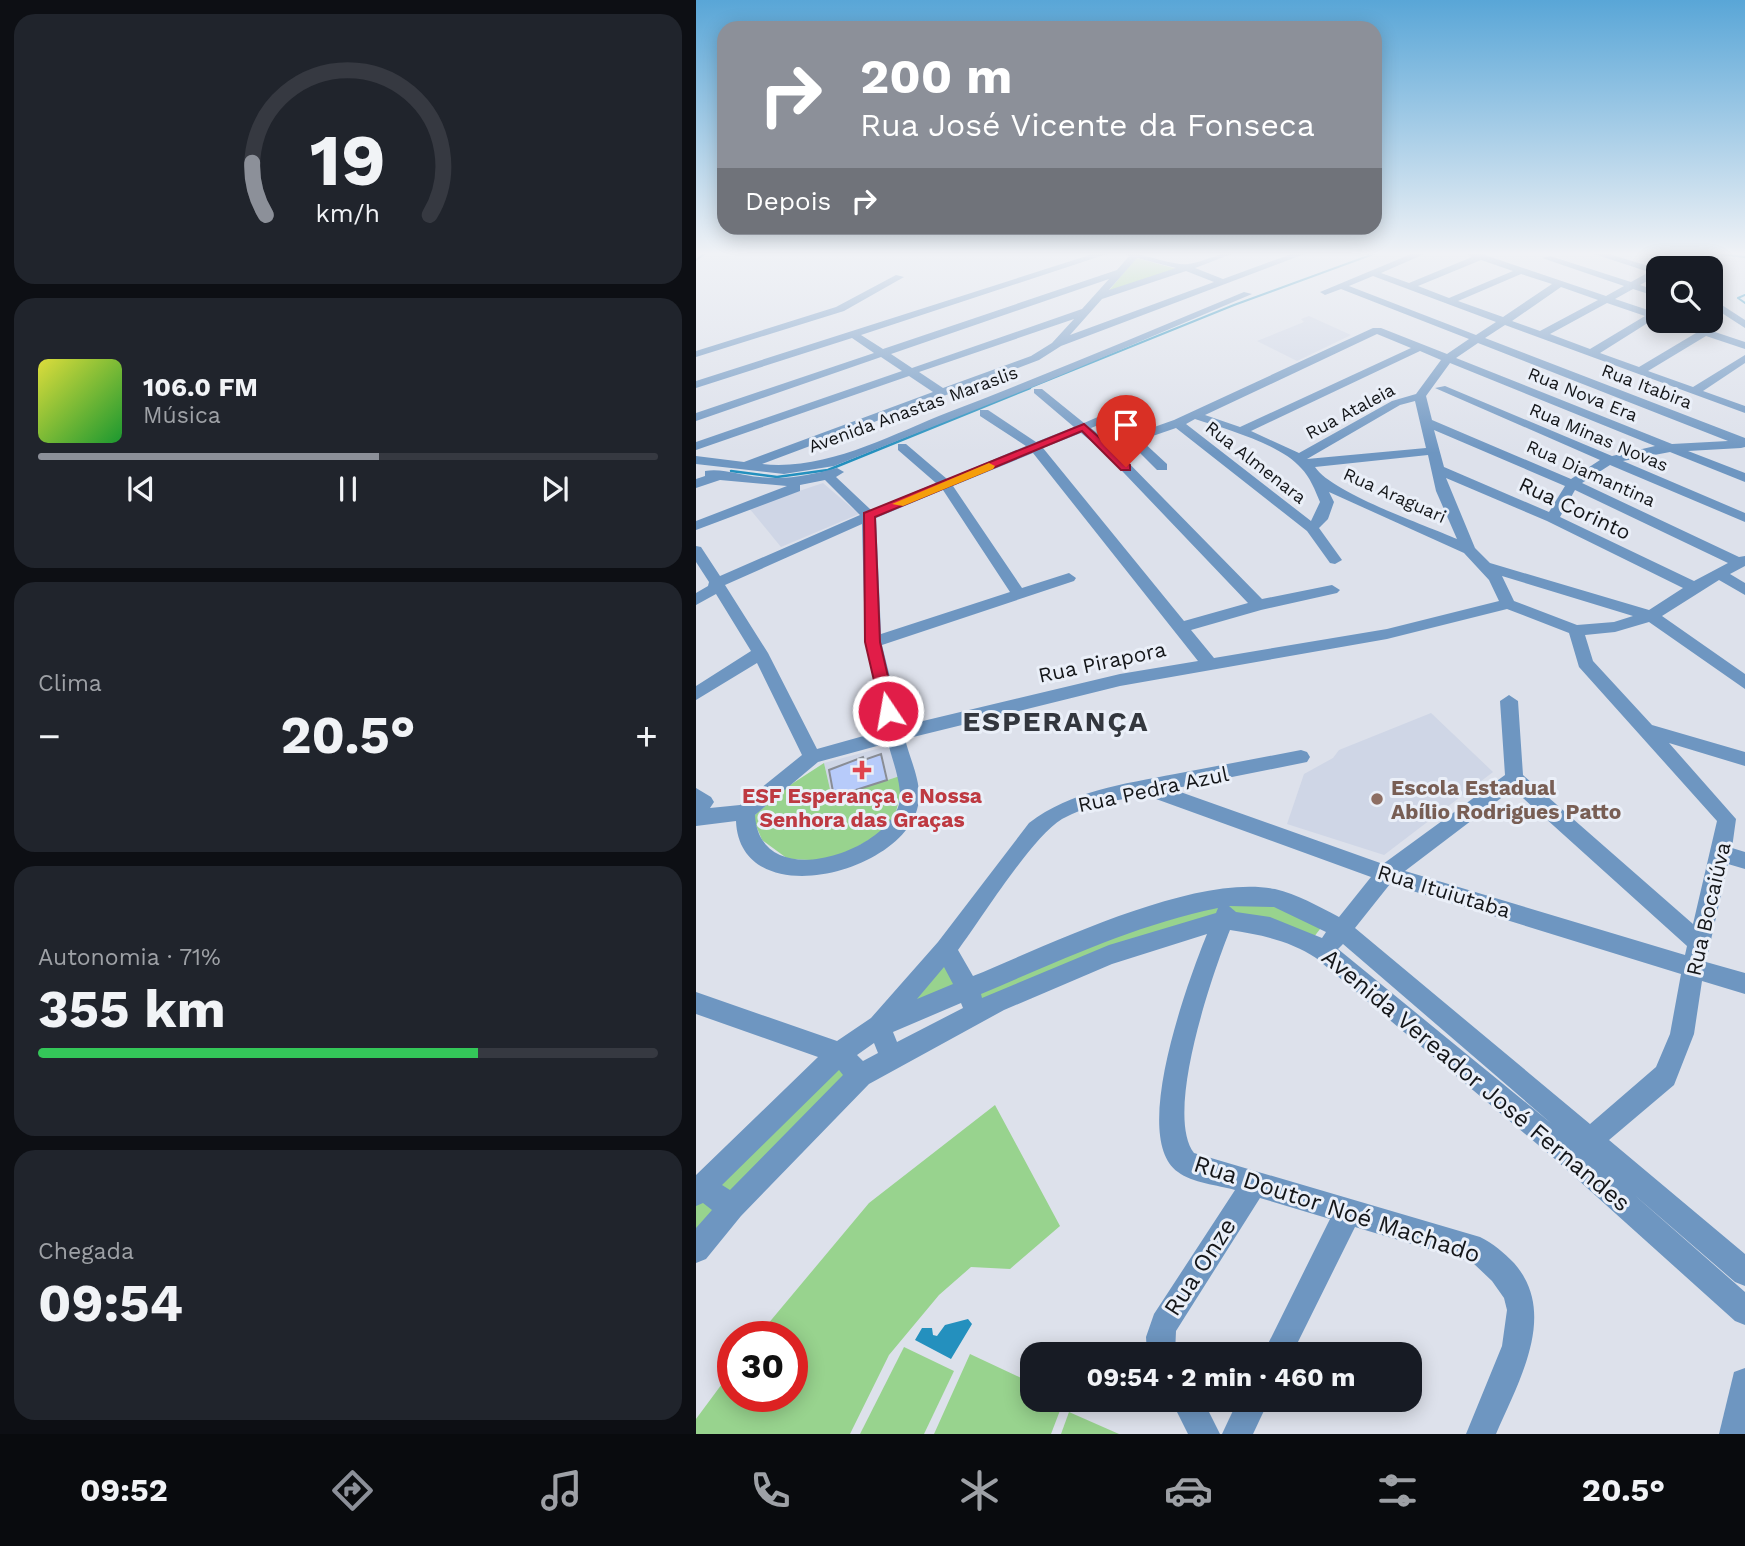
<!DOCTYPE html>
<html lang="pt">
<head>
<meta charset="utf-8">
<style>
	body { margin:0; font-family:"Work Sans",sans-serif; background:#20242c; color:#f1f3f6; height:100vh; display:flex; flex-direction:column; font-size:26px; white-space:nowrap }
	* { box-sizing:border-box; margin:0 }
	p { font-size:23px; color:#9ea1a6 }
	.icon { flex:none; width:38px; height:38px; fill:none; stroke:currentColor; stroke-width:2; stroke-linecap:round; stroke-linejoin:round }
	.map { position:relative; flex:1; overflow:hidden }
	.side { display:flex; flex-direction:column; gap:14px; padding:14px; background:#0d0f14; width:696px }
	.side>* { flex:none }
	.guide { position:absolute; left:21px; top:21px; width:665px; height:214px; border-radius:21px; box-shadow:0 4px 18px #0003; background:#8c9099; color:#fff; overflow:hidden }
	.tools { position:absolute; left:950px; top:256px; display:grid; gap:14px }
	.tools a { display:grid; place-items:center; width:77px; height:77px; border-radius:14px; background:#171b24; box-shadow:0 4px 18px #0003; font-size:35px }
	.speed { position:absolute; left:21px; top:1321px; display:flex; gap:14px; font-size:35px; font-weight:700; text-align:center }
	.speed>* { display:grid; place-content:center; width:91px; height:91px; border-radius:50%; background:#171b24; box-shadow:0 4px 18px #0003; line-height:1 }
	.speed .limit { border:10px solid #d22; background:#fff; color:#111 }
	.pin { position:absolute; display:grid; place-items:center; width:60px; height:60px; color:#fff; margin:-72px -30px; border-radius:50% 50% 50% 0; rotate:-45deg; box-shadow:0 0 7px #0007 }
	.pin .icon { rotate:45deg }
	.me { position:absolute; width:77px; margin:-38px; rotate:348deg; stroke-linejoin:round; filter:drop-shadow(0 0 5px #0008) }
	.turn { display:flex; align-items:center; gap:24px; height:147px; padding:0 28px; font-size:32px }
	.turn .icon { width:91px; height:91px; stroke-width:2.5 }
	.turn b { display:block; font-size:49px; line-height:60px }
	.then { display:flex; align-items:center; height:66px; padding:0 28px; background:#0003; gap:14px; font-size:26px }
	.big { font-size:52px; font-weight:700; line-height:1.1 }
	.side .widget { flex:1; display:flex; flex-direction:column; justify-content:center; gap:10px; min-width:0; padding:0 24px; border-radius:21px; background:#20242c }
	.side .dial { align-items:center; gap:0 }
	.dial svg { height:182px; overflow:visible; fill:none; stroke:#363941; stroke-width:7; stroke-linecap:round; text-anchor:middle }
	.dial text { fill:#f1f3f6; stroke:none }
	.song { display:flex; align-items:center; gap:21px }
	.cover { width:84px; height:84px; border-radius:10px; background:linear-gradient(135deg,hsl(60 70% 55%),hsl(130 70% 35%)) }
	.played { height:7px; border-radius:4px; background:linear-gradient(90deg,#8c9099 55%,#363941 55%) }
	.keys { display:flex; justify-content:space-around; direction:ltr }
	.heat { display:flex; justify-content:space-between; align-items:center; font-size:38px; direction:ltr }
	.charge { height:10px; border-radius:5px; background:linear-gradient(90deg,#34c759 71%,#363941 0) }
	.trip { position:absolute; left:324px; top:1342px; width:402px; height:70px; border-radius:21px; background:#171b24; box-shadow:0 4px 18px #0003; font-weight:700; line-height:70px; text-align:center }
	.menu { display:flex; height:112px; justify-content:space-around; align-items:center; background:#090b0e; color:#9ea1a6 }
	.menu .icon { width:49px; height:49px }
	.menu .active { color:#8c9099 }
	.menu b { font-size:32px; color:#f1f3f6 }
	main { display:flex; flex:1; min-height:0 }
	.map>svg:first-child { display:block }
	.built { fill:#cfd6e6 }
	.green { fill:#98d38e }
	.water { fill:#2490be }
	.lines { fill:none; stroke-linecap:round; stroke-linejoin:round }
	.stream-far1 { stroke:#2490be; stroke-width:2 }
	.stream { stroke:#2490be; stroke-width:2.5 }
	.building { fill:#b7cbfa; stroke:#898d95; stroke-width:2 }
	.minor { fill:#6e96c1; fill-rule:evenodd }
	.route { fill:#e11d48; stroke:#92132f; stroke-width:2 }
	.slow { fill:#f59e0b }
	.health-dot { fill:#e0444e; stroke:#eaeff8; stroke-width:2.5 }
	.education-dot { fill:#8d6e63; stroke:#eaeff8; stroke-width:2.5 }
	.labels { text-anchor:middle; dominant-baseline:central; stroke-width:6; stroke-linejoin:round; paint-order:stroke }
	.far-street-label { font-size:18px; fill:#141619; stroke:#eaeff8 }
	.street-label { font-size:21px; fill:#141619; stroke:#eaeff8 }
	.education-label { font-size:21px; font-weight:bold; fill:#785e54; stroke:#eaeff8; text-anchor:start }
	.health-label { font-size:21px; font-weight:bold; fill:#be3a42; stroke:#eaeff8 }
	.near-street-label { font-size:24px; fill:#141619; stroke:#eaeff8 }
	.district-label { font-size:28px; font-weight:bold; letter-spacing:2px; fill:#33373e; stroke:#eaeff8 }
</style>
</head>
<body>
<main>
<section class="side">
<div class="widget dial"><svg viewBox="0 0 100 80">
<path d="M14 69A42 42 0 1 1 86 69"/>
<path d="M14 69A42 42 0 0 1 8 46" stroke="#8c9099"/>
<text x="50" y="56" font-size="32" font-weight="700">19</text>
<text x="50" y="72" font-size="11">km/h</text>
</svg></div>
<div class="widget">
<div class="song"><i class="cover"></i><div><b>106.0 FM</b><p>Música</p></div></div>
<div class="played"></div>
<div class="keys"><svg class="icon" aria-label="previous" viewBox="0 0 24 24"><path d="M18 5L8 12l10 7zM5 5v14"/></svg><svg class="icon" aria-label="pause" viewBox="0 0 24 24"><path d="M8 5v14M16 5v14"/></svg><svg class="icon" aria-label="next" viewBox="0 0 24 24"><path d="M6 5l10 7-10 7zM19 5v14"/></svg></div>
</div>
<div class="widget"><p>Clima</p>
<div class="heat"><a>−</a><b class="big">20.5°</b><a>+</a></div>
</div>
<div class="widget"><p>Autonomia · 71%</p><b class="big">355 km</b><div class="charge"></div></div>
<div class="widget"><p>Chegada</p><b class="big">09:54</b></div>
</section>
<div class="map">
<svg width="1049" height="1434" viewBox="0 0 1049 1434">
	<rect width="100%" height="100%" fill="#dde1eb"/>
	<g class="built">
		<path d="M613,316l42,19 -54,26 -40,-20 47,-19 -3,-3z"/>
		<path d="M127,483l36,31 -78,33 -32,-39z"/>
		<path d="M735,713l62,59 -109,83 -97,-31 17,-50 29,-16 6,-8z"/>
		<path d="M192,746l12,30 -68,22 -8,-35z"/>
	</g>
	<g class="green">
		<path d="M440,258l41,11 -70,24z"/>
		<path d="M128,763l8,35 68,-22 3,9 -11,42 -60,34 -44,-2 -26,-19 -7,-17v-8l32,-28z"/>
		<path d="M538,896l93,24 -17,22 -87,-22 -247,93 -8,-25 -89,38 67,-77 22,38z"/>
		<path d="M143,1053l21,22 -164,174v-56z"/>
		<path d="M299,1105l65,121 -50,43 -39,-2 -32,28 -50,60 -39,79h-154v-15l37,-50v27h59v-59h-35l112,-134z"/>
		<path d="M208,1347l50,24 -30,63h-64z"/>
		<path d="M274,1354l62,29v17h32l-13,34h-117z"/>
		<path d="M373,1412l50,22h-58z"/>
	</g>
	<path class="water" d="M272,1319l4,5 -21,35 -36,-19 7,-12h10l1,7 4,1 8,-11z"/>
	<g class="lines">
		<g class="stream-far1">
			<path d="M1004,252l45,5"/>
			<path d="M0,260l11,-8"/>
			<path d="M1049,295l-7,3 7,5"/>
			<path d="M330,389l208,-84 145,-53"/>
		</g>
		<path class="stream" d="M35,471l46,6 51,-7 202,-82"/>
	</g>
	<path class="building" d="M185,754l6,26 -53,17 -5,-27 34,-13 1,3z"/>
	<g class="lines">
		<g class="minor">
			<path d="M403,252h14l-252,83 22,14 234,-79 12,-14 -8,-4c20,0 51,14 67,12 17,-2 31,-12 49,-12l-42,16 28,11 74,-27h13l-249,94 -22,14 -277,104c65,7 128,-29 187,-52 99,-38 196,-79 295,-120l8,2 -212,90 -206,82 -50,8 -88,-10v-8l48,6 189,-70 -24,-16 -213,74v-8l206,-71 -21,-14 -185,64v-8l178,-60 -22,-15 -156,50v-7zM441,258l39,10 -67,22zM490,271l28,11 -144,53 32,-36zM413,279l-27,30 -170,59 -21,-14zM378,319l-22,24 -21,13 -88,32 -24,-16z"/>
			<path d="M720,252h13l-48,21 28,10 63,-26 -10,-5h14l130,44 18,-10 -82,-28 8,-2 81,26 18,-10 -61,-20h15l55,17v6l-18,10 18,6v6l-25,-8 -18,10 42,14 1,7 -4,-1 -54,34 39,14 57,-34 -33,-13h16l66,22v7l-39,-13 -58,35 45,16 52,-32v8l-42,28 42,15v7l-240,-88 -20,13 260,100v9l-4,1 -53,3 57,22v9l-75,-30 -47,9 122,52v9l-135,-57 -28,18 157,74 6,-1v10l-15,8 15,9v12l-26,-15 -57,36 83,58v15l-96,-67 -34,10 -30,3 8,26 59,64 93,27v14l-76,-23 67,76 -4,29 13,4v17l-17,-5 -22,98 39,11v21l-43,-13 -8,53 -20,51 -65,55 136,114v32l-10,-4 -104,-90 114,100v33l-10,-4 -179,-161 -240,-202c-27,-18 -55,-23 -86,-28 -18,45 -66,184 -36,223l286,84c13,6 24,16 34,26 45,51 4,119 -18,171h-30l36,-88 5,-36 -3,-12 -12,-17 -20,-19 -117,-35 -63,127h-29l67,-135 -70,-21 -84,133 -1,23h-28l-1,-17 8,-23 81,-124c-17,-5 -43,-7 -57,-18 -49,-34 11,-193 29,-238l-95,30 -108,46 -135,74 -128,132 -35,43 -10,4v-35l16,-18 -9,-7 -7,3v-31l122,-118 -122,-43v-22l141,49 34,-23 67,-76 91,-119c42,-32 94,-39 146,-49 42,-8 84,-16 126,-24l6,2 3,5 -3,5 -135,27 211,75 122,-89 -5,-74 9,-6 9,6 5,74 170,149 24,-103 -138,-154 -10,-34 -62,-24 -120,30 -267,47 -215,53c4,17 15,40 14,58 -1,73 -179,122 -183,24l-40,5v-38l15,9 3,5 -4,6 30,-3 62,-50 -45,-92 -61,37v-14l55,-35 -35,-57 -20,11v-12l12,-7 1,-4 -13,-20v-16l5,1 19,29 140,-61 -35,-35 -25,5v6l-104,39v-9l91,-35 -67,-6 -24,8v-9l9,-3v-5c19,-3 36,5 55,6 28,3 50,-2 77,-9l7,4 -8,5 35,33 65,-27 -38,-33v-6h8l41,35 79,-33 -46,-30v-6h8l48,32 38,-15 -40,-34v-4h8l42,34 39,-17h8v6l-40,16 18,15 65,-23 199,-92h8l66,26 22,-15 -128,-50 -16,6 -5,-3zM785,260l32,11 -64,27 -31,-12zM825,274l31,10 -49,33 -45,-16zM677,276l123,46 -20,13 -127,-49zM865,287l37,13 -58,31 -28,-10zM911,303l38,13 -55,33 -40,-15zM681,334l34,14 -171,79 -35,-12zM782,343l250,98 -56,3 -216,-86zM724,351l21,9 -25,34 -24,7 -93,52 -48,-22zM754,363l205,83 -43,10 -167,-70 -10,2 165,72 -29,19 -139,-59 -6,-24zM719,401l11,47 -119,11 93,-54zM499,419c31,10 85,25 106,49 9,9 14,22 19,34l-9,19 -125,-97zM480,428l131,103 23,32 5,1 7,-4 -23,-32 9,-9 6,-17 -5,-10 135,61 25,27 10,21 -112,28 -173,29 -23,-28 70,-20 76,-17 3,-3 -8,-5 -70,14 -147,-150 16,-5 26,26h10v-6l-26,-24zM738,430l131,56 -16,26 -105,-45zM385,433l22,18 145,152 -64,18 -141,-173zM337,453l165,208 -78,13 -218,52 -20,-81 192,-64 2,-3 -7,-5 -47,15 -69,-102zM732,455l8,36 21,48c-32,-14 -125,-46 -142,-72zM750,478l101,43 136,67 -34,22 -159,-47 -15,-15zM247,490l67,102 -129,42 -5,-116zM879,490l153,73 -34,18 -134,-64zM166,524l3,118 20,88 -68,19 -49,-96 -43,-68zM806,576l131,40 -19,6 -37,3 -63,-24zM192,743c4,16 12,36 12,53 1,51 -140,104 -145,19l63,-53zM817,789l174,157 -2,9 -280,-84zM449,795l226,82 -32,40c-21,-11 -42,-23 -64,-28 -81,-16 -226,56 -302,87l-15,-26c24,-32 73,-112 104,-131 25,-14 55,-19 83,-24zM694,884l291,90 -11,60 -14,33 -66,57 -235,-196zM533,906l45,1 52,25 -4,6 -52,-21 -34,-5zM522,908l-2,5 -107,32 -127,53 -1,-4c78,-33 154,-69 237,-86zM647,944l209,180 -214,-175zM248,967l9,17 -36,15zM265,1003l2,5 -66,34 -4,-10zM178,1043l4,10 -15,8 -6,-6zM143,1070l4,5 -113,115 -8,-5z"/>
			<path d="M946,252h12l31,16h-12z"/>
			<path d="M200,275l8,2 -60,34 -148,46v-6l140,-44z"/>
			<path d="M1015,298l34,22v8l-34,-22z"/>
			<path d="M1049,1368v66h-26l15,-62z"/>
			<path d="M475,1400h32l17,34h-32z"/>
			<path d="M542,1400h31l-16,34h-31z"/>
		</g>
	</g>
	<linearGradient id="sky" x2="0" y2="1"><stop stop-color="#59a6d7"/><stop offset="0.56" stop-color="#f0f2f6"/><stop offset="1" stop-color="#f0f2f6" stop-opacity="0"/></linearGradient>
	<rect width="1049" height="453" fill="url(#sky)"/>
	<path class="route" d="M388,424l46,41v5h-9l-39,-39 -207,86 5,125 16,69 -3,4h-11l-17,-73 -1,-129z"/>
	<path class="slow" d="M293,463l6,3 -2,3 -90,37 -11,-2z"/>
	<path class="health-dot" d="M162.5 759.5h7v7h7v7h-7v7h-7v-7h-7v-7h7z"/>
	<circle class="education-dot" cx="681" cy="799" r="7"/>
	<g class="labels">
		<g class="far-street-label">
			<text transform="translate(951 386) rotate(21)">Rua Itabira</text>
			<text transform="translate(887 394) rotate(22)">Rua Nova Era</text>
			<text transform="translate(217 409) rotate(-20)">Avenida Anastas Maraslis</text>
			<text transform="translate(654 411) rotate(-28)">Rua Ataleia</text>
			<text transform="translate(903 437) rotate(23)">Rua Minas Novas</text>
			<text transform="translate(560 462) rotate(38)">Rua Almenara</text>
			<text transform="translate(895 473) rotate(24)">Rua Diamantina</text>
			<text transform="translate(699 495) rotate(24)">Rua Araguari</text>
		</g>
		<g class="street-label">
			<text transform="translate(879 508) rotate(25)">Rua Corinto</text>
			<text transform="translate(406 662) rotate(-12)">Rua Pirapora</text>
			<text transform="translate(457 789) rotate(-12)">Rua Pedra Azul</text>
			<text transform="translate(748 891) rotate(17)">Rua Ituiutaba</text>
			<text transform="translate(1012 909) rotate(-77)">Rua Bocaiúva</text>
		</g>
		<g class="education-label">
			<text x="695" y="787">Escola Estadual<tspan x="695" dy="24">Abílio Rodrigues Patto</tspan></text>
		</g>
		<g class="health-label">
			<text x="166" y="795">ESF Esperança e Nossa<tspan x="166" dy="24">Senhora das Graças</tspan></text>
		</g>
		<g class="near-street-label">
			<text transform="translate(780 1080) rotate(40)">Avenida Vereador José Fernandes</text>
			<text transform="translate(641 1209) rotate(18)">Rua Doutor Noé Machado</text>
			<text transform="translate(504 1267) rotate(-57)">Rua Onze</text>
		</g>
		<g class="district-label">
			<text x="360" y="721">ESPERANÇA</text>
		</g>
	</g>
</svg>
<div class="tools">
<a><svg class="icon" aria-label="search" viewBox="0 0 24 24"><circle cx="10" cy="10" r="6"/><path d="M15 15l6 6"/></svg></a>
</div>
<div class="speed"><div class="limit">30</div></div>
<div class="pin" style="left:430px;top:467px;background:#d93025"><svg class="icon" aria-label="arrive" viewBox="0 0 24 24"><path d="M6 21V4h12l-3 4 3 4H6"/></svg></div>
<svg class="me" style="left:192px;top:711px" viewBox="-20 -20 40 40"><circle r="17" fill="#e11d48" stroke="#fff" stroke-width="3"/><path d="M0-11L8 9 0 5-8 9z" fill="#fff"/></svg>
<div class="trip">09:54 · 2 min · 460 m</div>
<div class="guide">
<div class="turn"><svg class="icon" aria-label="right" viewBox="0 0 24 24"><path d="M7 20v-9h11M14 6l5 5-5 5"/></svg><div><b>200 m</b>Rua José Vicente da Fonseca</div></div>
<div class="then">Depois<svg class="icon" aria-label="right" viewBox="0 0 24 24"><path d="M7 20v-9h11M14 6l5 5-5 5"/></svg></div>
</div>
</div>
</main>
<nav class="menu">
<b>09:52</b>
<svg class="icon active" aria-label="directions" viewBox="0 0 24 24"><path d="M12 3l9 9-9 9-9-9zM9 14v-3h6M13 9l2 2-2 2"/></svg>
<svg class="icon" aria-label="music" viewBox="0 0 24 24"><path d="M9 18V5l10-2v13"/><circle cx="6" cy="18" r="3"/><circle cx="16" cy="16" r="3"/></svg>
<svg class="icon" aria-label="phone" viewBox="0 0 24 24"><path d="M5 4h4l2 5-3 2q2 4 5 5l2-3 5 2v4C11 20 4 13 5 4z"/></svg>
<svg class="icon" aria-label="climate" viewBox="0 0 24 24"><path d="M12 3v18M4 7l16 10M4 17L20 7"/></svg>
<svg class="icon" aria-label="car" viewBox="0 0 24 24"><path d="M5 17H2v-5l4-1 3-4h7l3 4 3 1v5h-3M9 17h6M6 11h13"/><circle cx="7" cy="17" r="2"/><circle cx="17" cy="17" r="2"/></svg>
<svg class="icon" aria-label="filters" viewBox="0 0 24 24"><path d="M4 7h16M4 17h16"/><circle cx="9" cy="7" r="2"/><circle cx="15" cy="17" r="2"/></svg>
<b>20.5°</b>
</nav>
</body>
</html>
